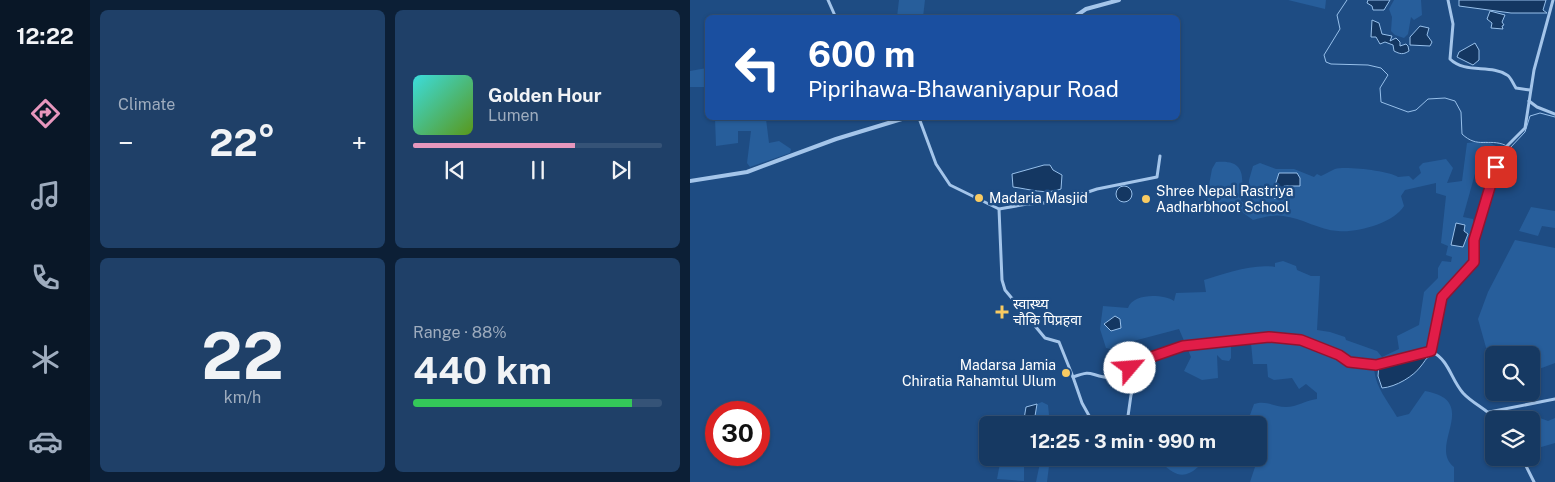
<!DOCTYPE html>
<html lang="en">
<head>
<meta charset="utf-8">
<style>
	body { margin:0; font-family:"Public Sans","Noto Sans Devanagari",sans-serif; background:#1f4068; color:#f1f3f6; height:100vh; display:flex; flex-direction:column; font-size:19px; white-space:nowrap }
	* { box-sizing:border-box; margin:0 }
	p { font-size:16px; color:#9eacbe }
	.icon { flex:none; width:28px; height:28px; fill:none; stroke:currentColor; stroke-width:2; stroke-linecap:round; stroke-linejoin:round }
	.map { position:relative; flex:1; overflow:hidden }
	.drawer { display:flex; flex-direction:column; gap:10px; padding:10px; background:#0c1f36; width:600px }
	.drawer>* { flex:none }
	.guide { position:absolute; left:15px; top:15px; width:475px; height:105px; border-radius:8px; box-shadow:0 1px 4px #0004,0 0 0 1px #355377; background:#1a4fa0; color:#fff; overflow:hidden }
	.buttons { position:absolute; left:795px; top:346px; display:grid; gap:10px }
	.buttons a { display:grid; place-items:center; width:55px; height:55px; border-radius:8px; background:#163962; box-shadow:0 1px 4px #0004,0 0 0 1px #355377; font-size:25px }
	.speed { position:absolute; left:15px; top:401px; display:flex; gap:10px; font-size:25px; font-weight:700; text-align:center }
	.speed>* { display:grid; place-content:center; width:65px; height:65px; border-radius:50%; background:#163962; box-shadow:0 1px 4px #0004,0 0 0 1px #355377; line-height:1 }
	.speed .limit { border:8px solid #d22; background:#fff; color:#111 }
	.pin { position:absolute; display:grid; place-items:center; width:42px; height:42px; color:#fff; margin:-21px; border-radius:10px; box-shadow:0 2px 8px #0006 }
	.me { position:absolute; width:55px; margin:-28px; rotate:63deg; stroke-linejoin:round; filter:drop-shadow(0 0 4px #0008) }
	.turn { display:flex; align-items:center; gap:18px; height:105px; padding:0 20px; font-size:22px }
	.turn .icon { width:65px; height:65px; stroke-width:2.5 }
	.turn b { display:block; font-size:35px; line-height:42px }
	.big { font-size:38px; font-weight:700; line-height:1.1 }
	.drawer .tile { flex:1; display:flex; flex-direction:column; justify-content:center; gap:8px; min-width:0; padding:0 18px; border-radius:8px; background:#1f4068 }
	.drawer .dial { align-items:center; gap:0 }
	.dial b { font-size:65px; line-height:1 }
	.song { display:flex; align-items:center; gap:15px }
	.cover { width:60px; height:60px; border-radius:8px; background:linear-gradient(135deg,hsl(180 70% 55%),hsl(90 70% 35%)) }
	.played { height:5px; border-radius:2px; background:linear-gradient(90deg,#e797bd 65%,#355377 65%) }
	.keys { display:flex; justify-content:space-around; direction:ltr }
	.heat { display:flex; justify-content:space-between; align-items:center; font-size:28px; direction:ltr }
	.charge { height:8px; border-radius:4px; background:linear-gradient(90deg,#34c759 88%,#355377 0) }
	.drawer .tiles { flex:1; display:grid; gap:10px; grid-template-columns:repeat(2,1fr) }
	.trip { position:absolute; left:289px; top:416px; width:288px; height:50px; border-radius:8px; background:#163962; box-shadow:0 1px 4px #0004,0 0 0 1px #355377; font-weight:700; line-height:50px; text-align:center }
	main { display:flex; flex:1; min-height:0 }
	.menu { display:flex; flex-direction:column; width:90px; justify-content:space-around; align-items:center; background:#091727; color:#9eacbe }
	.menu .icon { width:35px; height:35px }
	.menu .on { color:#e797bd }
	.menu b { font-size:22px; color:#f1f3f6 }
	.map>svg:first-child { display:block }
	.green { fill:#275e9b }
	.water { fill:#143762; stroke:#97c0eb }
	.lines { fill:none; stroke-linecap:round; stroke-linejoin:round }
	.stream { stroke:#97c0eb; stroke-width:1 }
	.minor { stroke:#a4c5ea; stroke-width:3 }
	.tertiary { stroke:#a4c5ea; stroke-width:4 }
	.route-casing { stroke:#92132f; stroke-width:12 }
	.route { stroke:#e11d48; stroke-width:9 }
	.poi-dot { fill:#f9cb62; stroke:#1e4c83; stroke-width:2 }
	.labels { text-anchor:middle; dominant-baseline:central; stroke-width:5; stroke-linejoin:round; paint-order:stroke }
	.poi-label { font-size:14px; fill:#fff; stroke:#1e4c83; text-anchor:start }
</style>
</head>
<body>
<main>
<nav class="menu">
<b>12:22</b>
<svg class="icon on" aria-label="directions" viewBox="0 0 24 24"><path d="M12 3l9 9-9 9-9-9zM9 14v-3h6M13 9l2 2-2 2"/></svg>
<svg class="icon" aria-label="music" viewBox="0 0 24 24"><path d="M9 18V5l10-2v13"/><circle cx="6" cy="18" r="3"/><circle cx="16" cy="16" r="3"/></svg>
<svg class="icon" aria-label="phone" viewBox="0 0 24 24"><path d="M5 4h4l2 5-3 2q2 4 5 5l2-3 5 2v4C11 20 4 13 5 4z"/></svg>
<svg class="icon" aria-label="climate" viewBox="0 0 24 24"><path d="M12 3v18M4 7l16 10M4 17L20 7"/></svg>
<svg class="icon" aria-label="car" viewBox="0 0 24 24"><path d="M5 17H2v-5l4-1 3-4h7l3 4 3 1v5h-3M9 17h6M6 11h13"/><circle cx="7" cy="17" r="2"/><circle cx="17" cy="17" r="2"/></svg>
</nav>
<section class="drawer">
<div class="tiles">
<div class="tile"><p>Climate</p>
<div class="heat"><a>−</a><b class="big">22°</b><a>+</a></div>
</div>
<div class="tile">
<div class="song"><i class="cover"></i><div><b>Golden Hour</b><p>Lumen</p></div></div>
<div class="played"></div>
<div class="keys"><svg class="icon" aria-label="previous" viewBox="0 0 24 24"><path d="M18 5L8 12l10 7zM5 5v14"/></svg><svg class="icon" aria-label="pause" viewBox="0 0 24 24"><path d="M8 5v14M16 5v14"/></svg><svg class="icon" aria-label="next" viewBox="0 0 24 24"><path d="M6 5l10 7-10 7zM19 5v14"/></svg></div>
</div>
<div class="tile dial"><b>22</b><p>km/h</p></div>
<div class="tile"><p>Range · 88%</p><b class="big">440 km</b><div class="charge"></div></div>
</div>
</section>
<div class="map">
<svg width="865" height="482" viewBox="0 0 865 482">
	<rect width="100%" height="100%" fill="#1e4c83"/>
	<g class="green">
		<path d="M209,0h26l-2,17h-26z"/>
		<path d="M598,0h38l-1,9z"/>
		<path d="M704,0h27l1,15 -8,5 -3,-3 -3,17 -4,4 -9,-3 -4,-4 1,-14 -3,-8z"/>
		<path d="M17,68h1l-1,39 -2,-2 1,-18h-16v-16z"/>
		<path d="M25,118l51,1 3,24 10,-2 12,8 -1,4 -40,14 -3,-4 4,-32h-13v12l-22,3z"/>
		<path d="M796,141l12,6v10l-10,12 -3,-3 -9,4 -13,47 10,2 1,4 -5,39 -30,34 -7,36h-3v16c-15,13 -39,9 -55,21 2,19 13,31 23,48l12,-3 16,-23c57,10 2,55 29,76v15h-204l8,-24v-33l-6,-2 -2,-8 4,-11c13,-4 20,3 32,3 11,0 20,-7 31,-8v-6l-11,-9 -7,5 -7,-11 -18,2 -6,-3 -1,-13h-14l-2,-21 -20,2v13l-2,3 -7,-1 -5,-5 1,23 -16,2 -18,-9 7,-14 -12,-28 -53,14 -7,8 -13,-3 -6,-19 3,-23 25,2c5,-15 35,-14 46,-7l2,-8 30,-1 -2,-12c19,-6 50,-17 71,-13v-4l8,-2 13,5 1,4 14,6h9l-3,54 13,2 15,5 1,3 31,11 5,6 17,-8 -2,-13 22,-11 5,-33 14,-14v-10l4,-7 9,1 1,-5 -6,-2 2,-9 -7,-3 5,-47 -10,-3v-10l-31,7 -4,6 3,10c-10,17 -47,27 -66,25 -19,-1 -36,-13 -55,-15 -9,-2 -21,2 -30,4l-11,-8 -12,-1 -19,-10h-5l-6,-10 9,-6 3,-16 4,-7c31,-3 27,16 25,39l6,3 2,-24 4,-14 7,-3 16,6h18l20,8 3,-3 4,2c5,-2 9,-5 14,-7 11,-3 54,2 63,8l11,-1 4,4 8,-7 -2,-6 4,-4 23,-4 7,9 -6,15 15,-2 5,-38z"/>
		<path d="M841,207l24,4v17l-13,-2 -4,10 -19,-5z"/>
		<path d="M825,240l40,8v115l-16,6h-8v-14h-37l-7,-4 -9,-32 10,-27z"/>
		<path d="M352,402l6,3 2,20 -4,-2 -1,2 -12,-2 4,-19z"/>
		<path d="M850,418l8,3 7,-3v25l-24,7v-30h-9l14,1z"/>
		<path d="M311,458h23v23l-27,-2z"/>
		<path d="M351,458h9l-3,24h-11z"/>
		<path d="M474,458h24l3,3 7,2v4c-13,12 -23,9 -35,-3z"/>
	</g>
	<g class="water">
		<path d="M678,0h22l-6,10h-11l-1,-4 -5,-3z"/>
		<path d="M769,0h87l-3,10 4,3h-36l-52,-7z"/>
		<path d="M800,11l15,4 -3,7 2,3 -2,1 1,3 -12,-1 1,-5 -5,-4z"/>
		<path d="M682,20l7,3 3,11 10,2 -2,5 6,-3 4,4v4l6,-2 2,2 1,5c-6,4 -9,3 -15,0l-1,-6 -8,-3 -5,2 -4,-7h-5z"/>
		<path d="M730,26l9,2 -2,7 5,7 -2,4 -20,-1v-8z"/>
		<path d="M785,43l4,7v10l-6,5 -16,-8 2,-5z"/>
		<path d="M354,165h6l3,5 9,5 -1,14c-15,6 -32,0 -48,-2l-1,-13z"/>
		<path d="M589,173h18l3,5v8h-16l-9,13 -3,-4z"/>
		<circle cx="434" cy="194" r="8"/>
		<path d="M766,223l9,2 -1,6 4,3 -5,13 -12,-2z"/>
		<path d="M425,316l5,3 1,9 -10,3 -7,-7z"/>
		<path d="M738,353l5,2c-7,2 -7,5 -12,11 -7,10 -25,21 -39,22l-4,-12 1,-11z"/>
		<path d="M347,404l-3,18 4,3h-15l3,-18z"/>
	</g>
	<g class="lines">
		<g class="stream">
			<path d="M657,0l-10,15 3,14 -16,26 2,7 5,2 37,1 13,3 7,7 -8,13 1,14 27,10 8,-2 12,-11 17,-1 10,3 6,11 1,22c16,15 26,4 43,11"/>
			<path d="M820,148l15,-16 5,-16 10,-3 15,4"/>
		</g>
		<g class="minor">
			<path d="M138,0l8,18"/>
			<path d="M758,0l5,24 -3,35c15,15 41,5 57,16 4,2 6,9 9,13l14,2"/>
			<path d="M839,101l8,6 18,7"/>
			<path d="M229,118l17,46 14,21 49,24 3,71 3,10 40,48 14,4 14,35c19,-7 15,-3 31,0 7,2 17,-3 24,-6l3,-7"/>
			<path d="M309,209l28,-5 31,-2 39,-13 60,-12 3,-21"/>
			<path d="M741,351c19,10 19,27 32,42 10,11 24,16 33,27"/>
			<path d="M441,364l52,-18 86,-9 32,3 38,15 10,7 27,3 55,-14 11,-54 32,-35v-22l17,-61 15,-32 19,-19 9,-58 19,-70"/>
			<path d="M383,377l9,26 10,18 16,3v-5l16,1 4,-4 3,-21 6,-13 -1,-10 -5,-8"/>
			<path d="M799,412l66,-13"/>
			<path d="M832,458l12,24"/>
		</g>
		<g class="tertiary">
			<path d="M383,18l13,-9 33,-9"/>
			<path d="M0,181l57,-9 89,-33 69,-21"/>
		</g>
	</g>
	<g class="lines">
		<g class="route-casing">
			<path id="route" d="M440,368l1,-4 52,-18 86,-9 32,3 38,15 10,7 27,3 55,-14 11,-54 32,-35v-22l22,-73"/>
		</g>
		<use href="#route" class="route"/>
	</g>
	<g class="poi-dot">
		<circle cx="289" cy="198" r="5"/>
		<circle cx="456" cy="199" r="5"/>
		<path d="M309.5 304.5h5v5h5v5h-5v5h-5v-5h-5v-5h5z"/>
		<circle cx="376" cy="373" r="5"/>
	</g>
	<g class="labels">
		<g class="poi-label">
			<text x="466" y="191">Shree Nepal Rastriya<tspan x="466" dy="16">Aadharbhoot School</tspan></text>
			<text x="299" y="198">Madaria Masjid</text>
			<text x="323" y="304">स्वास्थ्य<tspan x="323" dy="16">चाैकि पिप्रहवा</tspan></text>
			<text x="366" y="365" text-anchor="end">Madarsa Jamia<tspan x="366" dy="16">Chiratia Rahamtul Ulum</tspan></text>
		</g>
	</g>
</svg>
<div class="buttons">
<a><svg class="icon" aria-label="search" viewBox="0 0 24 24"><circle cx="10" cy="10" r="6"/><path d="M15 15l6 6"/></svg></a>
<a><svg class="icon" aria-label="layers" viewBox="0 0 24 24"><path d="M12 4l9 5-9 5-9-5zM3 14l9 5 9-5"/></svg></a>
</div>
<div class="speed"><div class="limit">30</div></div>
<div class="pin" style="left:806px;top:167px;background:#d93025"><svg class="icon" aria-label="arrive" viewBox="0 0 24 24"><path d="M6 21V4h12l-3 4 3 4H6"/></svg></div>
<svg class="me" style="left:440px;top:368px" viewBox="-20 -20 40 40"><circle r="19" fill="#fff"/><path d="M0-13L10 11 0 6-10 11z" fill="#e11d48"/></svg>
<div class="trip">12:25 · 3 min · 990 m</div>
<div class="guide">
<div class="turn"><svg class="icon" aria-label="left" viewBox="0 0 24 24"><path d="M17 20v-9H6M10 6l-5 5 5 5"/></svg><div><b>600 m</b>Piprihawa-Bhawaniyapur Road</div></div>
</div>
</div>
</main>
</body>
</html>
